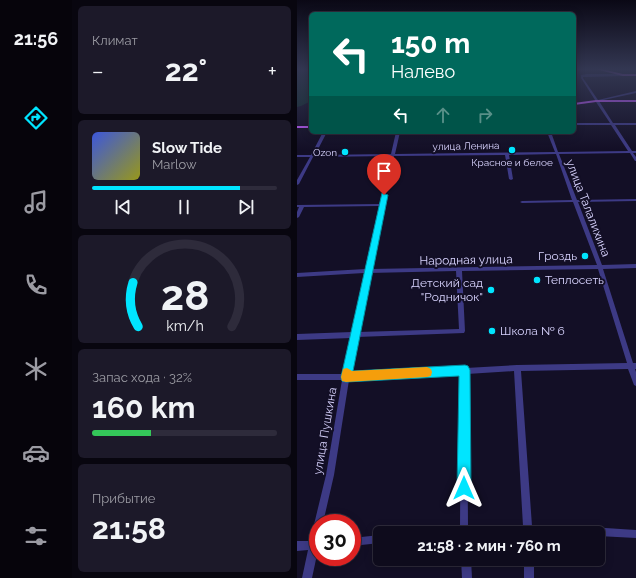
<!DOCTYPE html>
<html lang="ru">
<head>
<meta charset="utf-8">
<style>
	body { margin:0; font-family:Raleway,sans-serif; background:#1c1929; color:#f1f3f6; height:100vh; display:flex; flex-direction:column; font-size:15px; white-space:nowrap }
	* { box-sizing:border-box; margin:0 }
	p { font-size:13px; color:#9b9ba3 }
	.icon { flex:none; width:22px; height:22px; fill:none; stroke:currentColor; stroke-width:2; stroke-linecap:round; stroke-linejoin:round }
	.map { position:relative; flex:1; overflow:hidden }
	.panel { display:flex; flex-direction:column; gap:6px; padding:6px; background:#08060f; width:225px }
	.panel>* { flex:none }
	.banner { position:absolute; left:12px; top:12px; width:267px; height:122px; border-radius:6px; box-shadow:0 2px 10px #0003,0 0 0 1px #2e2b3b; background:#00695c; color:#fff; overflow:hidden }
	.speed { position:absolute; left:12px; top:514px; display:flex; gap:8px; font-size:20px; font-weight:700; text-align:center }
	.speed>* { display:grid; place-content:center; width:52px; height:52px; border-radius:50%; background:#0e0b1c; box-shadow:0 2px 10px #0003,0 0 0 1px #2e2b3b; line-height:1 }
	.speed .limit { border:6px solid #d22; background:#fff; color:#111 }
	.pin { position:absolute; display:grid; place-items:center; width:34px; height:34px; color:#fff; margin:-41px -17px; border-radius:50% 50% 50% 0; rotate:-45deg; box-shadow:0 0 4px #0007 }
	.pin .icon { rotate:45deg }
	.me { position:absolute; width:44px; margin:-22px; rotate:0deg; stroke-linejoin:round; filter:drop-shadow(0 0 3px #0008) }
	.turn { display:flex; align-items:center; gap:14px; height:84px; padding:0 16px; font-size:18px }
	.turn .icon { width:52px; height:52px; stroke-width:2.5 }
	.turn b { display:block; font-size:28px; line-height:34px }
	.lanes { display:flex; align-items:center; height:38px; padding:0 16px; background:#0003; justify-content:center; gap:20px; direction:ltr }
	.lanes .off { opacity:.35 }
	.big { font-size:30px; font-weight:700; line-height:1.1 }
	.panel .tile { flex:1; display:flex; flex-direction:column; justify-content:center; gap:6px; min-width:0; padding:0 14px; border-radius:6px; background:#1c1929 }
	.panel .dial { align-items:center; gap:0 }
	.dial svg { height:104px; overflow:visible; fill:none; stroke:#2e2b3b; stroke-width:7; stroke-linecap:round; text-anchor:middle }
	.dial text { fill:#f1f3f6; stroke:none }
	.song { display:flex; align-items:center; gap:12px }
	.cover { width:48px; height:48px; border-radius:6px; background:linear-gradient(135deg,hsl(230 70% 55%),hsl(60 70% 35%)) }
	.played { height:4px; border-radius:2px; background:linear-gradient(90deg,#00e5ff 80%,#2e2b3b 80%) }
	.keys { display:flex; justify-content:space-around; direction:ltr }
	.heat { display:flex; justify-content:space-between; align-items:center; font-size:22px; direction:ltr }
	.charge { height:6px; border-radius:3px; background:linear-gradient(90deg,#34c759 32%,#2e2b3b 0) }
	.trip { position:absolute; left:76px; top:526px; width:232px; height:40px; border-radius:6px; background:#0e0b1c; box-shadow:0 2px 10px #0003,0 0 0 1px #2e2b3b; font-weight:700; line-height:40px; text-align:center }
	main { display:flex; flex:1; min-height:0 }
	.dock { display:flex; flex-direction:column; width:72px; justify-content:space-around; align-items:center; background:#06040b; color:#9b9ba3 }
	.dock .icon { width:28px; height:28px }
	.dock .active { color:#00e5ff }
	.dock b { font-size:18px; color:#f1f3f6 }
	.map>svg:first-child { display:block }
	.green { fill:#12302f }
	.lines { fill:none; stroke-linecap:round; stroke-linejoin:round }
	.minor { fill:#3d3a85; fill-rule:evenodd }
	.major { fill:#c25bff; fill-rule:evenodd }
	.route { fill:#00e5ff; stroke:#0095a6 }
	.slow { fill:#f59e0b }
	.poi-dot { fill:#00e5ff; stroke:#130f26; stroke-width:1.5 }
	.labels { text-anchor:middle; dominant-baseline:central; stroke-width:4; stroke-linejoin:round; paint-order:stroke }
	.far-street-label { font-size:10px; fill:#d9d4ff; stroke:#130f26 }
	.far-poi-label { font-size:10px; fill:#d9d4ff; stroke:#130f26; text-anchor:end }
	.street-label { font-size:12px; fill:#d9d4ff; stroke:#130f26 }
	.poi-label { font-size:12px; fill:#d9d4ff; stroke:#130f26; text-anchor:end }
</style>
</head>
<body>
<main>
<nav class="dock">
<b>21:56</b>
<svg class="icon active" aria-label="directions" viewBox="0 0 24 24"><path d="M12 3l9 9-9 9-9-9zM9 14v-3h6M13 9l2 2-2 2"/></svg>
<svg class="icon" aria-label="music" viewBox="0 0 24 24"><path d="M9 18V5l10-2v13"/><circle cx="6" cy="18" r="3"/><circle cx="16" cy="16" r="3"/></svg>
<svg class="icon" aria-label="phone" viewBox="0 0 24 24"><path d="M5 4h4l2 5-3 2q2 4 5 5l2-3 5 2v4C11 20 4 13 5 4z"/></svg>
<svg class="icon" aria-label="climate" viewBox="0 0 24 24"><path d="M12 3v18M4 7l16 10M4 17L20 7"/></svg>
<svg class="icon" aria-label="car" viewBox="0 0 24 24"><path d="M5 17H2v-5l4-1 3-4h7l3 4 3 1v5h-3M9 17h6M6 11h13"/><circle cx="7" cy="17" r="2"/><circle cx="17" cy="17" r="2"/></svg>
<svg class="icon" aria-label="filters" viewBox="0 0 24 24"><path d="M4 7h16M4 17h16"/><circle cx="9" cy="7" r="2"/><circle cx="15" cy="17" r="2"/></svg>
</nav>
<section class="panel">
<div class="tile"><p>Климат</p>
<div class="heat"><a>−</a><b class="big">22°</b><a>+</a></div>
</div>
<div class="tile">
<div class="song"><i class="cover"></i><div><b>Slow Tide</b><p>Marlow</p></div></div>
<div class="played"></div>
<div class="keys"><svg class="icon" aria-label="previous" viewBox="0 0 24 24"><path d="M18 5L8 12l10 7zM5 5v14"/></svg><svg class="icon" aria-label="pause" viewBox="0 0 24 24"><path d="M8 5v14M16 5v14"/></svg><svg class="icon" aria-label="next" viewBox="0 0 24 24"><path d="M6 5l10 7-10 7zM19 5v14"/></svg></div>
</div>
<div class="tile dial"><svg viewBox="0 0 100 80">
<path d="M14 69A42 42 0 1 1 86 69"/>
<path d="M14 69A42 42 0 0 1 10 35" stroke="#00e5ff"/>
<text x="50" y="56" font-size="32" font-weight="700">28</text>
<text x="50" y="72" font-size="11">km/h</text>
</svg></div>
<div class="tile"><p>Запас хода · 32%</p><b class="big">160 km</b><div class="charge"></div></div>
<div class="tile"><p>Прибытие</p><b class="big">21:58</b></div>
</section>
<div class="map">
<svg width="339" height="578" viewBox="0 0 339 578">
	<rect width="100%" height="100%" fill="#130f26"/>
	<path class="green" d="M0,69h14v32l-10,5 -4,1z"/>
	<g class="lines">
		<g class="minor">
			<path d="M339,69v2l-2,-2z"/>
			<path d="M290,74h36l1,1 -1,1 -40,1v1l15,22 38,-9v2l-37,8 14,22h23v2h-21l17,26h4v2h-3l3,4v4h-1l-5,-8 -71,1 18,46 59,-1v2l-58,1 24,63 34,-1v4l-33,1 30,94h3v6h-1l1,3v14l-2,-1 -6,-16 -107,2 11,155 58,1 46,3v8l-38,-2v-3h-150l1,-3 3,-1 8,-1 1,-154 -112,6 -15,95 -11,48h-5v27l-6,28h-10l6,-28 -11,1v-10h13l16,-66 16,-95h-45v-6h46l8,-36 -54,2v-6l55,-2 12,-59 -67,4v-4l68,-4 14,-63 -75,1 -5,10 -2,1v-6l2,-5h-2v-2l83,-1 11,-48 -78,1 -14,27 -2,1v-5l13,-23h-13v-2h14l12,-23h4l-12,23 76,-1 5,-22h4l-5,22 160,-2 -8,-20h4l7,20 70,-1 -17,-26h-37v-2h36l-14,-21 -1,-1v-1l-14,-22v-3zM259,154l16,46 -50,1 -2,1 2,1 51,-1 24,63 -227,4 24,-113 111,-1 4,24 2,1 2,-1 -4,-24zM301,269l29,94 -110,2 -51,3 -2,-1 -2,1 -112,6 7,-37 107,-4 1,-2 -3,-60zM159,271l3,58 -101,3 11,-59zM217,371l9,155 -55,1 -1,-153z"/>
			<path d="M83,535v8l-28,3v-8z"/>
			<path d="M164,559h10l1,19h-10z"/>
			<rect x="227" y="559" width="10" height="19"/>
		</g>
		<g class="major">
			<path d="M305,69l21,5h13v2h-13l-28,-7z"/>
			<path d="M299,100h40v2h-40l-22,3v-2z"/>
			<rect x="0" y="126" width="14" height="2"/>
		</g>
	</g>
	<linearGradient id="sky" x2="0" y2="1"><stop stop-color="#0a0815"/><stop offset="0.46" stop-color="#333752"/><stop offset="1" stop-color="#333752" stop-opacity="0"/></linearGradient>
	<rect width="339" height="150" fill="url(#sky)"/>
	<path class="route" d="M85,193l6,2 -35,176 112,-6 3,1 2,4 1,118 -2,5 -5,2 -5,-2 -2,-5 2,-112 -113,6 -4,-1 -1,-4z"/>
	<path class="slow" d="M130,367l4,2 1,3 -1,4 -4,1 -81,5 -4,-1 -1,-4 2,-8 4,-1 5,3z"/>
	<g class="poi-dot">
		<circle cx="215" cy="150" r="4"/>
		<circle cx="48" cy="152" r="4"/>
		<circle cx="288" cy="256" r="4"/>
		<circle cx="240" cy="280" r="4"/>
		<circle cx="194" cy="290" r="4"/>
		<circle cx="195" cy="331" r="4"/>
	</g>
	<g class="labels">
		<g class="far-street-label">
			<text transform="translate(169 146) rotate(-1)">улица Ленина</text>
		</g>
		<g class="far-poi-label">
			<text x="40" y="152">Ozon</text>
			<text x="215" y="162" text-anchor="middle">Красное и белое</text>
		</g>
		<g class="street-label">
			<text transform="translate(291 208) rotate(69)">улица Талалихина</text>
			<text transform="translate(169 260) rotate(-1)">Народная улица</text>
			<text transform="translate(28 431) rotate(-80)">улица Пушкина</text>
		</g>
		<g class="poi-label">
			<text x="280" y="256">Гроздь</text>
			<text x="248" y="280" text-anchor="start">Теплосеть</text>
			<text x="186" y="283">Детский сад<tspan x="186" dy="14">"Родничок"</tspan></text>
			<text x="203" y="331" text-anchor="start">Школа № 6</text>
		</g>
	</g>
</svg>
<div class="speed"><div class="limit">30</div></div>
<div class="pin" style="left:87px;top:195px;background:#d93025"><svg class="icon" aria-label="arrive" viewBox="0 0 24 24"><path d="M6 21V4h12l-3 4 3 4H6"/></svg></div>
<svg class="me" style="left:167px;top:488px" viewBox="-20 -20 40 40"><path d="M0-17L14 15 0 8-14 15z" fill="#00e5ff" stroke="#fff" stroke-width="4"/></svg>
<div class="trip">21:58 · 2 мин · 760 m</div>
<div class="banner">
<div class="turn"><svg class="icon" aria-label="left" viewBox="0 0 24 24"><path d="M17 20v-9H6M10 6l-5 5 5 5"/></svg><div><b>150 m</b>Налево</div></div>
<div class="lanes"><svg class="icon" aria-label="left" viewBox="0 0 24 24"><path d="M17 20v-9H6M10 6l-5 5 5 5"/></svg><svg class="icon off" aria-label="ahead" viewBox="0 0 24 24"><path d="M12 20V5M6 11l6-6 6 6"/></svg><svg class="icon off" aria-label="right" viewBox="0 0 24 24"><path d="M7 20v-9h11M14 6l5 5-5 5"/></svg></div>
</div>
</div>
</main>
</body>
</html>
